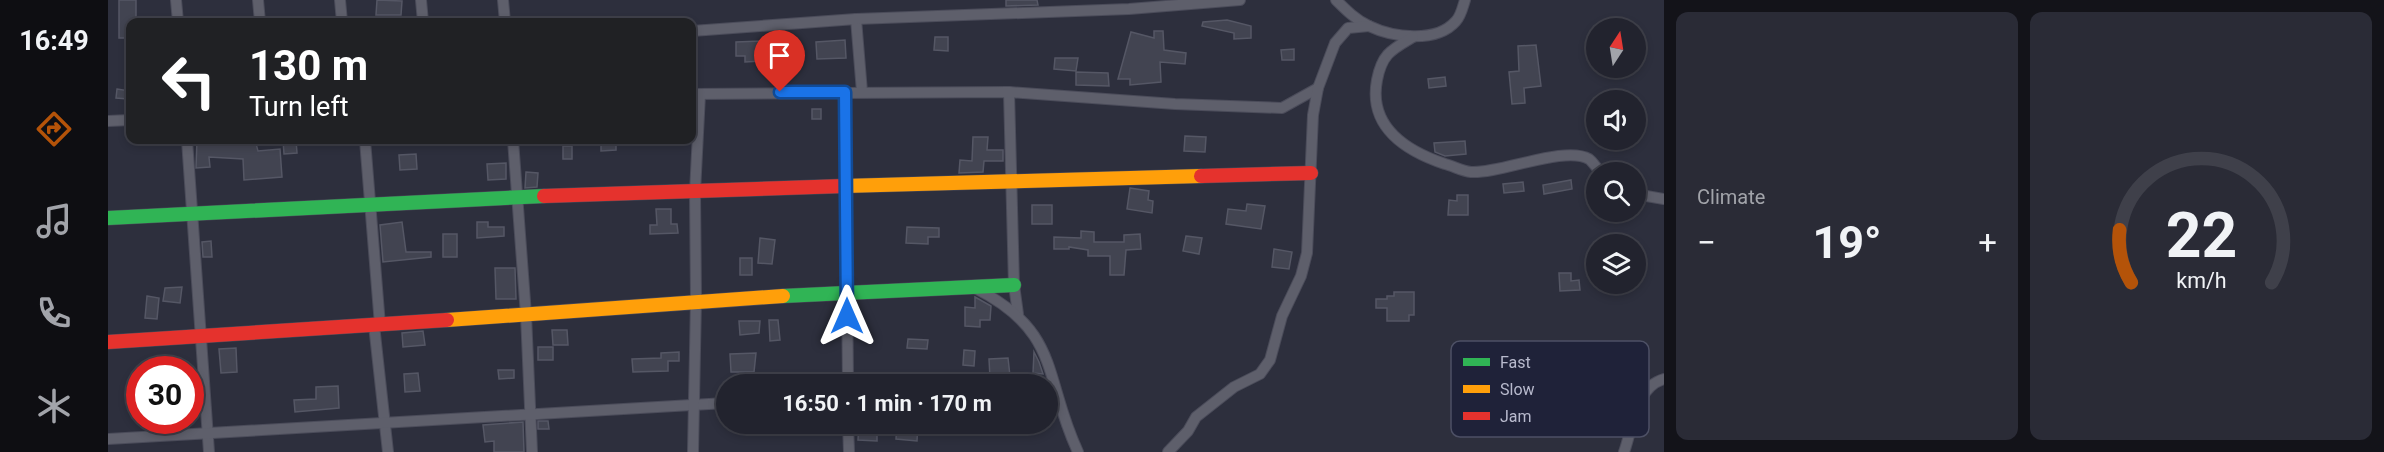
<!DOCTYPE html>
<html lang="en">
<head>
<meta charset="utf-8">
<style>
	body { margin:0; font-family:Roboto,sans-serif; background:#2a2b36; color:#f1f3f6; height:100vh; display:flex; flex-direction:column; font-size:22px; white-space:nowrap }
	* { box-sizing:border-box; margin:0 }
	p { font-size:20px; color:#a2a4aa }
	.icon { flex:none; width:33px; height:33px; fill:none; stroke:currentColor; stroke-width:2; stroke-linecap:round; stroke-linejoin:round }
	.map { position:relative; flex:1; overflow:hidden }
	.side { display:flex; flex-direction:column; gap:12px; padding:12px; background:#131319; width:720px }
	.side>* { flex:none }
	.guide { position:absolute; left:18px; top:18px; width:570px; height:126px; border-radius:12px; box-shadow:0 3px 9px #0003,0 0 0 2px #3f404a; background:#202124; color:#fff; overflow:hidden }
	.needle { width:39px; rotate:12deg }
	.tools { position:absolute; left:1478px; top:18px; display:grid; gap:12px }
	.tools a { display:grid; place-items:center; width:60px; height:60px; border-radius:50%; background:#22232e; box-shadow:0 3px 9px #0003,0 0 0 2px #3f404a; font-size:30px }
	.speed { position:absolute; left:18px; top:356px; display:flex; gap:12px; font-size:30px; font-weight:700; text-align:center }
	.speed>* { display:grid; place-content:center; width:78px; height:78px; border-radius:50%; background:#22232e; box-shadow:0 3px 9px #0003,0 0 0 2px #3f404a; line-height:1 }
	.speed .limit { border:9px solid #d22; background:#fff; color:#111 }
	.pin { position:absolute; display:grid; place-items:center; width:51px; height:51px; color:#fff; margin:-62px -26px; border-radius:50% 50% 50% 0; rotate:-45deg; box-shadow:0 0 6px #0007 }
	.pin .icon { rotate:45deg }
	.me { position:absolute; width:66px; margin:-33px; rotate:0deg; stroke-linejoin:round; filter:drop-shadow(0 0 4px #0008) }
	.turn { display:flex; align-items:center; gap:21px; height:126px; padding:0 24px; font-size:27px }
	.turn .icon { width:78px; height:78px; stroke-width:2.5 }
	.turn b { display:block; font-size:42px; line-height:51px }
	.big { font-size:45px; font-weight:700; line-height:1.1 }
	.side .card { flex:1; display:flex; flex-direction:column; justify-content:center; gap:9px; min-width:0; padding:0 21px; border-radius:12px; background:#2a2b36 }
	.side .dial { align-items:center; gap:0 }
	.dial svg { height:156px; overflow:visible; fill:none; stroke:#3f404a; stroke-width:7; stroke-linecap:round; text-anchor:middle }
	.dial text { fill:#f1f3f6; stroke:none }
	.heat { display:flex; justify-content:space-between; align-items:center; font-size:33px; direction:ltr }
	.side .tiles { flex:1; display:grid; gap:12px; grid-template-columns:repeat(2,1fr) }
	.trip { position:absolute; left:608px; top:374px; width:342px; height:60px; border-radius:30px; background:#22232e; box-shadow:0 3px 9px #0003,0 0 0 2px #3f404a; font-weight:700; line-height:60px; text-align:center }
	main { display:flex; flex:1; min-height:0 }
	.dock { display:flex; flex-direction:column; width:108px; justify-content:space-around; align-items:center; background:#0e0e12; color:#a2a4aa }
	.dock .icon { width:42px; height:42px }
	.dock .selected { color:#b45309 }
	.dock b { font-size:27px; color:#f1f3f6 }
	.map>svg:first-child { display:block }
	.building { fill:#424451; stroke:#555765; stroke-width:1.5 }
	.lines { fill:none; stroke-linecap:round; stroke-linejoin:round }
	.street-casing { stroke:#4b4c5a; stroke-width:12 }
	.fast-casing { stroke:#4b4c5a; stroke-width:15 }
	.slow-casing { stroke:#4b4c5a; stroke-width:15 }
	.jam-casing { stroke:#4b4c5a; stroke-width:15 }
	.street { stroke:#5e5f6b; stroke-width:10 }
	.fast { stroke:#30b455; stroke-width:14 }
	.slow { stroke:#ff9f0a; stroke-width:14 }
	.jam { stroke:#e5322d; stroke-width:14 }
	.route-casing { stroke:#114b97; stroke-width:15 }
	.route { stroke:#1a73e8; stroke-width:10 }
	.key { fill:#1f2239; stroke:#4d5065; stroke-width:1.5 }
	.key-label { font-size:16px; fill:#b8bacd }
</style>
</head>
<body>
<main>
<nav class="dock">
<b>16:49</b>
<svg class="icon selected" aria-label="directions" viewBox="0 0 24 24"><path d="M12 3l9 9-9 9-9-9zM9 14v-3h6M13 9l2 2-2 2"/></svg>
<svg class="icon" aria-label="music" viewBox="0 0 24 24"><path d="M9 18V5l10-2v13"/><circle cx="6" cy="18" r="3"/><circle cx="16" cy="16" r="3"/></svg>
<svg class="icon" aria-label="phone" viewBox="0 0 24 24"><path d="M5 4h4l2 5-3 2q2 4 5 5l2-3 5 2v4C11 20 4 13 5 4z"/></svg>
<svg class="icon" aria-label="climate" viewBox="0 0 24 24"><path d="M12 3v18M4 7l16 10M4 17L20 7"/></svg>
</nav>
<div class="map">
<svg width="1556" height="452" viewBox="0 0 1556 452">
	<rect width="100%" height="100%" fill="#2d2f3d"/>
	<g class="building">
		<path d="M11,0h17v22h-6v16h-11z"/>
		<path d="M269,0l25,1 -1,14h-25z"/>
		<path d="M898,0h31l1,5 -32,1z"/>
		<path d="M1119,20l24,6v12l-17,1v-6l-32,-7 1,-4z"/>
		<path d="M1046,31h9l1,19 22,3 -1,11 -25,-2 1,20 -31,3v-6h-12l13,-47 23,6z"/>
		<path d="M827,37h13v14l-14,-1z"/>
		<path d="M737,40l1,18 -29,1 -1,-17z"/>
		<path d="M653,41l1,20 -17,1v-6h-9v-14z"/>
		<path d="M1428,45l5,41 -17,2 1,15 -13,1 -3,-32 10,-1 -1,-25z"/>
		<path d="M1186,49v11h-12l-1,-10z"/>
		<path d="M947,58h23l-2,13 -22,-2z"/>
		<path d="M968,72l32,1 1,13 -33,-1z"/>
		<path d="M1337,77l1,9 -17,2 -1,-9z"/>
		<path d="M9,89l13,2 -2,8 -12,-1z"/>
		<rect x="704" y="109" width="9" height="10"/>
		<path d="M1077,136l21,1 -1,15 -21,-1z"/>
		<path d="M865,137h15l-1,13h16v11h-19l-1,11 -24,1 1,-13 12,1z"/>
		<path d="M89,140h18l1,3 27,2v-5h12l3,11 22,-2 2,28 -38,3 -1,-21 -34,-2 1,10 -14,1z"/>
		<path d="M175,140h13l1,13 -13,1z"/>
		<path d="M493,140h15v10l-15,1z"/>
		<path d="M1357,141l1,13 -21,2 -10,-4 -1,-9z"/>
		<rect x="455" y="146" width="9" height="13"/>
		<path d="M308,154l1,15 -17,1 -1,-15z"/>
		<path d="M398,163v16l-18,1 -1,-16z"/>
		<path d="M418,172l12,1 -1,14 -12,1z"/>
		<path d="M1463,180l1,9 -28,5 -1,-9z"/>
		<path d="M1415,182l1,9 -20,2 -1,-9z"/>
		<path d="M1022,188l19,3 -1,9 5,1 -1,12 -25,-4z"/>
		<path d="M1349,195h11v20h-20l1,-15 8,1z"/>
		<path d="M1139,204l18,2 -4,23 -35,-5 2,-15 18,2z"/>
		<rect x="924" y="205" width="20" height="19"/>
		<path d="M548,209h15v15h6l1,9 -28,1v-9h7z"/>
		<path d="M294,222l4,30h25v5l-48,5 -3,-37z"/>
		<path d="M369,222h11v5h16v9l-27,2z"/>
		<path d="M799,227l32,1v9h-11v7l-22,-1z"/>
		<path d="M973,231l13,1v10h30v-7l16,-1 1,15 -15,1 -2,25h-14v-19h-22v-6l-19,-3v2h-15v-12l27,1z"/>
		<rect x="335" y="234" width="14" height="23"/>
		<path d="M1078,236l16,2 -3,16 -16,-3z"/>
		<path d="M652,238l15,2 -3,24 -14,-1z"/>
		<path d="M103,241l1,16h-9l-1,-15z"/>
		<path d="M1166,249l18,3 -3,17 -17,-2z"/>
		<rect x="632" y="258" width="12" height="17"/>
		<path d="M387,268h20l1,31h-20z"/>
		<path d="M1451,273h12v8l8,-1 1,10 -20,1z"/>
		<path d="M74,287l-2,16 -17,-2 2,-13z"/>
		<path d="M1286,292h20v23h-5v6h-22v-13h-11v-9h11v-3h7z"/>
		<path d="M39,296l12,2 -2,21 -12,-1z"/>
		<path d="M867,297l16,9 -1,14h-10v7l-15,-1v-19l10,1z"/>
		<path d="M661,320h9l2,20 -10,1z"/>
		<path d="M631,321h21l-1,12 -19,2z"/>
		<path d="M444,330h15l1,15h-15z"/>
		<path d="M315,331l2,14 -22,2 -1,-14z"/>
		<path d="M800,339l20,1 -1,9 -20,-1z"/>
		<rect x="430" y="347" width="15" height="13"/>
		<path d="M128,348l1,24 -16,1 -2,-24z"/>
		<path d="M856,350l11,1 -1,15 -11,-1z"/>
		<path d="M571,352v9h-11v10l-35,1 -1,-13 29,-1v-5z"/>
		<path d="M926,352l5,10 4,12 -10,-1z"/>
		<path d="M648,353l-2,19h-23l-1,-18z"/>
		<path d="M900,358l2,18 -20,2 -1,-19z"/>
		<path d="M390,370h16v8l-15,1z"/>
		<path d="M310,373l2,18 -15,1 -1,-18z"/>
		<path d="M230,386l1,22 -44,4 -1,-12 22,-1v-12z"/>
		<path d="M430,421h10l1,8h-11z"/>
		<path d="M415,422l1,30h-30v-11l-9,1 -2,-17z"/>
		<path d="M751,423h18v18l-19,-1z"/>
		<path d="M789,423h21l-1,18 -21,-2z"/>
	</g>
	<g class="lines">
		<g class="street-casing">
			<g id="street">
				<path d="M68,0l2,22"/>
				<path d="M150,0l2,22"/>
				<path d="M232,0l2,22"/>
				<path d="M313,0l2,22"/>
				<path d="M395,0l2,22"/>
				<path d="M1228,0c10,10 20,20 33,26 23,11 67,18 87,-5 5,-5 7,-15 9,-21"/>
				<path d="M748,19l6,73"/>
				<path d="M584,31l164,-12 273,-10 111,-9"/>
				<path d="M1305,37c-22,13 -31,17 -36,43 -9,47 29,71 68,84 8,2 17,7 26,8 29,2 94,-27 118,-13 4,3 8,10 12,13"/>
				<path d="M737,92l3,292"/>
				<path d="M901,92l5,193 4,29"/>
				<path d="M584,94l317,-2 166,12 107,4 36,-20"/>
				<path d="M0,121l22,-1"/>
				<path d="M79,140l22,312"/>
				<path d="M257,140l15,185"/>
				<path d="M405,140l13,175 6,137"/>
				<path d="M1527,194l29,5"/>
				<path d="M867,288c87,44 68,90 103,164"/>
				<path d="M266,325l14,127"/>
				<path d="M740,423l1,29"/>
				<path d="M0,439l618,-36"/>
				<path d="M585,452l3,-152 -1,-108 5,-98"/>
				<path d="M1060,452l20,-21 8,-14 38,-30 26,-13 10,-14 12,-44 19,-40 6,-23 6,-138 5,-27 17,-45 13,-15 21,-2"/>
				<path d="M1516,452c9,-24 11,-65 40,-73"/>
			</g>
		</g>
		<g class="fast-casing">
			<g id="fast">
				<path d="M0,218l436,-22"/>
				<path d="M675,296l231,-11"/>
			</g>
		</g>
		<g class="slow-casing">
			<g id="slow">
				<path d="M736,186l357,-10"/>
				<path d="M339,320l336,-24"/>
			</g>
		</g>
		<g class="jam-casing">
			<g id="jam">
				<path d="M1093,176l110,-3"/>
				<path d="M436,196l300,-10"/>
				<path d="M0,342l339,-22"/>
			</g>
		</g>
		<use href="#street" class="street"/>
		<use href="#fast" class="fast"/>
		<use href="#slow" class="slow"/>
		<use href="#jam" class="jam"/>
	</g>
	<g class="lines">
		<g class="route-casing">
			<path id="route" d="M672,92h65l2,224"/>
		</g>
		<use href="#route" class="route"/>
	</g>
	<rect x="1343" y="341" width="198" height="96" rx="9" class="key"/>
	<rect x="1355" y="358" width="27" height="8" fill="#30b455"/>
	<rect x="1355" y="385" width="27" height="8" fill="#ff9f0a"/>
	<rect x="1355" y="412" width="27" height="8" fill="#e5322d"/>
	<g class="key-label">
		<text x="1392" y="368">Fast</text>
		<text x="1392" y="395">Slow</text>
		<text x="1392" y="422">Jam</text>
	</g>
</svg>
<div class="tools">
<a><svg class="needle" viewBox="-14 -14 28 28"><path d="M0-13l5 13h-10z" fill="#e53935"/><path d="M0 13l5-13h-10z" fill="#a2a4aa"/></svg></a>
<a><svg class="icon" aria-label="sound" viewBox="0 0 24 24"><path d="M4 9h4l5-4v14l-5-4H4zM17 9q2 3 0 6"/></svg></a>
<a><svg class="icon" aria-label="search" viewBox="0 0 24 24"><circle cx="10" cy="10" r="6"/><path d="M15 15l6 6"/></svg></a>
<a><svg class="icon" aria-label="layers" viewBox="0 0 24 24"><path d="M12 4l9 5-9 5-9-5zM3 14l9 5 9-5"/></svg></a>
</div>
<div class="speed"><div class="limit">30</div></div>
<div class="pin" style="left:672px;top:92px;background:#d93025"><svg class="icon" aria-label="arrive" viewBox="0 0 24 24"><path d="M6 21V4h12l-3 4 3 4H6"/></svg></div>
<svg class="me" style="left:739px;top:316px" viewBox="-20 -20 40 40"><path d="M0-17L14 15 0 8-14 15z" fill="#1a73e8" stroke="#fff" stroke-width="4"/></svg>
<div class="trip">16:50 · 1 min · 170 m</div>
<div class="guide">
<div class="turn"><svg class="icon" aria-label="left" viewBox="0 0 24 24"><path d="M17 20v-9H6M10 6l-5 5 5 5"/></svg><div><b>130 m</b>Turn left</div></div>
</div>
</div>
<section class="side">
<div class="tiles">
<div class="card"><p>Climate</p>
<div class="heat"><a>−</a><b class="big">19°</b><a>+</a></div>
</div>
<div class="card dial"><svg viewBox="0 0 100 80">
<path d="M14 69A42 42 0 1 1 86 69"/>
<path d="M14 69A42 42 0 0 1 8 42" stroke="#b45309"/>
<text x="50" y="56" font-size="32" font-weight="700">22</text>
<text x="50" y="72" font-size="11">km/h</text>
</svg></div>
</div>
</section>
</main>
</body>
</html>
